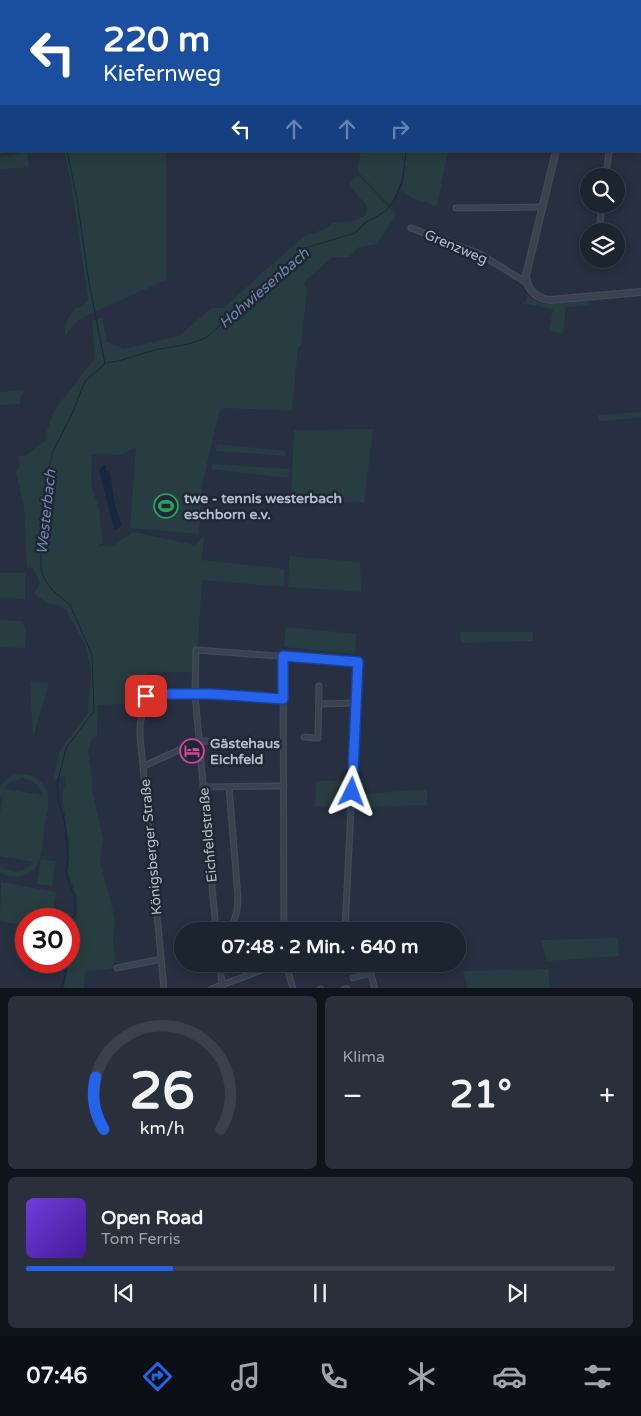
<!DOCTYPE html>
<html lang="de">
<head>
<meta charset="utf-8">
<style>
	body { margin:0; font-family:"Varela Round",sans-serif; background:#29303c; color:#f1f3f6; height:100vh; display:flex; flex-direction:column; font-size:19px; white-space:nowrap }
	* { box-sizing:border-box; margin:0 }
	p { font-size:16px; color:#a0a4ab }
	.icon { flex:none; width:28px; height:28px; fill:none; stroke:currentColor; stroke-width:2; stroke-linecap:round; stroke-linejoin:round }
	.map { position:relative; height:988px; overflow:hidden }
	.details { display:flex; flex-direction:column; gap:8px; padding:8px; background:#0f141a; flex:1 }
	.details>* { flex:none }
	.top-card { position:absolute; left:0px; top:0px; width:641px; height:152px; box-shadow:0 2px 12px #0003,0 0 0 1px #3a414c; background:#1a4fa0; color:#fff; overflow:hidden }
	.controls { position:absolute; left:580px; top:168px; display:grid; gap:10px }
	.controls a { display:grid; place-items:center; width:45px; height:45px; border-radius:50%; background:#1c2430; box-shadow:0 2px 12px #0003,0 0 0 1px #3a414c; font-size:25px }
	.speed { position:absolute; left:15px; top:908px; display:flex; gap:10px; font-size:25px; font-weight:700; text-align:center }
	.speed>* { display:grid; place-content:center; width:65px; height:65px; border-radius:50%; background:#1c2430; box-shadow:0 2px 12px #0003,0 0 0 1px #3a414c; line-height:1 }
	.speed .limit { border:8px solid #d22; background:#fff; color:#111 }
	.pin { position:absolute; display:grid; place-items:center; width:42px; height:42px; color:#fff; margin:-21px; border-radius:10px; box-shadow:0 2px 8px #0006 }
	.me { position:absolute; width:55px; margin:-28px; rotate:3deg; stroke-linejoin:round; filter:drop-shadow(0 0 4px #0008) }
	.turn { display:flex; align-items:center; gap:18px; height:105px; padding:0 20px; font-size:22px }
	.turn .icon { width:65px; height:65px; stroke-width:2.5 }
	.turn b { display:block; font-size:35px; line-height:42px }
	.lanes { display:flex; align-items:center; height:48px; padding:0 20px; background:#0003; justify-content:center; gap:25px; direction:ltr }
	.lanes .off { opacity:.35 }
	.big { font-size:38px; font-weight:700; line-height:1.1 }
	.details .widget { flex:1; display:flex; flex-direction:column; justify-content:center; gap:8px; min-width:0; padding:0 18px; border-radius:8px; background:#29303c }
	.details .dial { align-items:center; gap:0 }
	.dial svg { height:130px; overflow:visible; fill:none; stroke:#3a414c; stroke-width:7; stroke-linecap:round; text-anchor:middle }
	.dial text { fill:#f1f3f6; stroke:none }
	.song { display:flex; align-items:center; gap:15px }
	.cover { width:60px; height:60px; border-radius:8px; background:linear-gradient(135deg,hsl(260 70% 55%),hsl(260 70% 35%)) }
	.played { height:5px; border-radius:2px; background:linear-gradient(90deg,#2563eb 25%,#3a414c 25%) }
	.keys { display:flex; justify-content:space-around; direction:ltr }
	.heat { display:flex; justify-content:space-between; align-items:center; font-size:28px; direction:ltr }
	.details .tiles { flex:1; display:grid; gap:8px; grid-template-columns:1fr 1fr }
	.widget:last-child { grid-column:span 2 }
	.trip { position:absolute; left:174px; top:922px; width:292px; height:50px; border-radius:25px; background:#1c2430; box-shadow:0 2px 12px #0003,0 0 0 1px #3a414c; font-weight:700; line-height:50px; text-align:center }
	.tabs { display:flex; height:80px; justify-content:space-around; align-items:center; background:#0b0e13; color:#a0a4ab }
	.tabs .icon { width:35px; height:35px }
	.tabs .current { color:#2563eb }
	.tabs b { font-size:22px; color:#f1f3f6 }
	.map>svg:first-child { display:block }
	.green { fill:#283d41; fill-rule:evenodd }
	.water { fill:#18263e }
	.lines { fill:none; stroke-linecap:round; stroke-linejoin:round }
	.stream { stroke:#18263e; stroke-width:1 }
	.minor-casing { stroke:#434b59; stroke-width:7 }
	.tertiary-casing { stroke:#434b59; stroke-width:8 }
	.minor { stroke:#3a4250; stroke-width:4.5 }
	.tertiary { stroke:#3a4250; stroke-width:5.5 }
	.route-casing { stroke:#184099; stroke-width:12 }
	.route { stroke:#2563eb; stroke-width:9 }
	.labels { text-anchor:middle; dominant-baseline:central; stroke-width:5; stroke-linejoin:round; paint-order:stroke }
	.street-label { font-size:14px; fill:#b6bdca; stroke:#1f2735 }
	.poi-label { font-size:14px; font-weight:bold; fill:#b6bdca; stroke:#1f2735; text-anchor:start }
	.water-label { font-size:15px; font-style:italic; fill:#7086a9; stroke:#1f2735 }
</style>
</head>
<body>
<div class="map">
<svg width="641" height="989" viewBox="0 0 641 989">
	<rect width="100%" height="100%" fill="#263040"/>
	<g class="green">
		<path d="M64,151h101l1,3v126l-83,37 -10,8 -8,12c-1,-12 3,-20 10,-29l7,-1 6,-8 -18,-123z"/>
		<path d="M361,151h87l-11,55 -22,-7 -14,-9 6,-23 -2,-2 -1,9 -13,32 -32,-33 -1,-6z"/>
		<path d="M27,152l2,15 -29,2v-11z"/>
		<path d="M358,175l38,40 -19,29 -18,3 -10,10 -18,1 -28,25 4,6 -6,57 -3,1 -6,64 -66,-3 -6,1 -18,76 -3,49 -69,-6 6,-81 -17,8 -27,-1 -1,30 8,25 4,34 -5,2 -1,3 2,-2 15,-1 19,-13 62,13 9,-10 -2,25 82,9v18l-82,-7 -6,92h-47l-2,1 -9,30 -40,2 -1,29 -6,6 -3,12 4,25v11l11,52 -3,21 15,58 -2,22 2,15 -2,12 -24,3 -4,2 -1,15h-20l8,-44v-9l6,-25 -1,-13 -9,-26 2,-29 -2,-5 -6,-42 3,-10 -1,-10 -11,6 6,-29 29,-39 3,-41 -5,-26 -20,-36 -8,-5 -9,-1 -15,-10 6,-11 -7,-16 -6,1 -3,-62 -8,-34c5,-5 3,-10 2,-16h7l21,-16 -1,-3 7,-21 7,-12 36,-46 -3,-37 10,-4 5,25 17,7 55,-13 32,-28h12l80,-71 19,-7 11,-7 20,-2 12,-5 2,-10 -14,-16 -3,-7z"/>
		<path d="M528,296l8,5 10,3 42,-3 1,5 -23,1 -3,26 -14,-2 4,-22 -31,-6 1,-2 2,1z"/>
		<path d="M25,390l-4,6 -1,8 -20,1v-13z"/>
		<path d="M641,412v6l-42,3 -1,-6z"/>
		<path d="M373,429l-9,74 -73,-5 3,-68z"/>
		<path d="M217,444l68,7 1,5 -70,-5z"/>
		<path d="M213,464l76,5 -1,9 -77,-9z"/>
		<path d="M289,556l71,6 1,30 -73,-5z"/>
		<path d="M0,573h25v26l-25,-1z"/>
		<path d="M0,620l23,1 3,13 -1,14 -25,-1z"/>
		<path d="M286,627l70,7 -1,20 -71,-7z"/>
		<path d="M460,632h73v9l-72,2z"/>
		<path d="M30,681l19,2 -16,55z"/>
		<path d="M16,774c11,0 21,1 28,11 9,13 2,31 0,45 -1,10 -2,21 -5,31 -6,16 -25,19 -39,12v-7c12,9 24,7 34,-4l-34,-6v-43l3,-22 -3,10v-15l7,-7zM22,778c11,2 17,7 21,17l-39,-6 5,-6z"/>
		<path d="M349,780l-1,26h-33l1,-25z"/>
		<path d="M427,789v16l-71,2 -2,-12z"/>
		<path d="M41,859l15,2 -4,25 -15,-2z"/>
		<path d="M1,882l55,10 -4,27h-26v7l-26,-5z"/>
		<path d="M618,938l1,18 -72,5 -6,-21z"/>
		<path d="M548,969l2,19h-82l-5,-17z"/>
	</g>
	<path class="water" d="M103,465h3v5l4,3 5,32 7,21 -8,4 -15,-60z"/>
	<g class="lines">
		<g class="stream">
			<path d="M432,1l1,-1"/>
			<path d="M0,49l1,1"/>
			<path d="M67,151l10,48 12,84 16,81 -20,17 -14,35 -18,35 -7,29 -5,66v24l3,8 7,11 19,16 22,50 2,56 -28,37 -9,36 2,20 5,14 3,27 1,13 -2,16 9,24v17l-6,6"/>
			<path d="M106,363c18,-2 35,-10 53,-14 18,-3 32,-4 48,-12l85,-78 16,-12 47,-14 10,-10 21,-12 8,-11 8,-18 4,-31"/>
			<path d="M61,989l5,-16v-12"/>
		</g>
		<g class="minor-casing">
			<g id="minor">
				<path d="M500,0v1"/>
				<path d="M615,0v1"/>
				<path d="M640,125h1"/>
				<path d="M606,176l3,-25"/>
				<path d="M456,208l87,-1"/>
				<path d="M411,228l69,26 47,29"/>
				<path d="M599,231l3,-27"/>
				<path d="M595,259h8"/>
				<path d="M283,656l1,275"/>
				<path d="M320,704l36,-1"/>
				<path d="M304,737l14,1 1,-52"/>
				<path d="M144,766l55,-25 84,2"/>
				<path d="M203,787l81,-1"/>
				<path d="M229,787l9,111 -1,13 -6,20"/>
				<path d="M216,931l-21,-237 1,-44 162,12 -13,269"/>
				<path d="M219,964l4,25"/>
				<path d="M286,964l7,25"/>
				<path d="M368,964l7,25"/>
				<path d="M117,968l44,-9"/>
				<path d="M353,978l18,-5"/>
				<path d="M164,989l-24,-253v-11l5,-27c12,-11 117,-1 138,1"/>
				<path d="M211,989l67,-25"/>
				<path d="M320,989h1"/>
				<path d="M344,989h3"/>
			</g>
		</g>
		<g class="tertiary-casing">
			<g id="tertiary">
				<path d="M550,0v1"/>
				<path d="M556,151l-30,124c1,15 9,23 24,25l91,-8"/>
			</g>
		</g>
		<use href="#minor" class="minor"/>
		<use href="#tertiary" class="tertiary"/>
	</g>
	<g class="lines">
		<g class="route-casing">
			<path id="route" d="M146,696l13,-2h53l71,5v-43l75,6 -6,130"/>
		</g>
		<use href="#route" class="route"/>
	</g>
	<defs>
		<g id="stadium-ring" transform="scale(1.25)"><circle r="9.5" fill="#1f2735" stroke="#2e9e5b" stroke-width="1.5"/><path d="M0-5a6.5 5 0 1 0 0 10a6.5 5 0 1 0 0-10ZM-3.5-1.8h7v3.6h-7Z" fill="#2e9e5b"/></g>
		<g id="hotel-ring" transform="scale(1.25)"><circle r="9.5" fill="#1f2735" stroke="#d1479c" stroke-width="1.5"/><path d="M-6-4.5h1.5V1H6V5H4.5V3h-9V5H-6ZM-4 0a1.8 1.8 0 1 1 3.6 0ZM.5 0V-2.5h3Q6-2.5 6 0Z" fill="#d1479c"/></g>
	</defs>
	<g fill-rule="evenodd">
		<use href="#stadium-ring" x="166" y="506"/>
		<use href="#hotel-ring" x="192" y="751"/>
	</g>
	<g class="labels">
		<g class="street-label">
			<text transform="translate(456 247) rotate(23)">Grenzweg</text>
			<text transform="translate(208 835) rotate(-95)">Eichfeldstraße</text>
			<text transform="translate(151 847) rotate(-95)">Königsberger Straße</text>
		</g>
		<g class="poi-label">
			<text x="184" y="498">twe - tennis westerbach<tspan x="184" dy="16">eschborn e.v.</tspan></text>
			<text x="210" y="743">Gästehaus<tspan x="210" dy="16">Eichfeld</tspan></text>
		</g>
		<g class="water-label">
			<text transform="translate(264 288) rotate(-41)">Hohwiesenbach</text>
			<text transform="translate(46 512) rotate(-84)">Westerbach</text>
		</g>
	</g>
</svg>
<div class="controls">
<a><svg class="icon" aria-label="search" viewBox="0 0 24 24"><circle cx="10" cy="10" r="6"/><path d="M15 15l6 6"/></svg></a>
<a><svg class="icon" aria-label="layers" viewBox="0 0 24 24"><path d="M12 4l9 5-9 5-9-5zM3 14l9 5 9-5"/></svg></a>
</div>
<div class="speed"><div class="limit">30</div></div>
<div class="pin" style="left:146px;top:696px;background:#d93025"><svg class="icon" aria-label="arrive" viewBox="0 0 24 24"><path d="M6 21V4h12l-3 4 3 4H6"/></svg></div>
<svg class="me" style="left:352px;top:792px" viewBox="-20 -20 40 40"><path d="M0-17L14 15 0 8-14 15z" fill="#2563eb" stroke="#fff" stroke-width="4"/></svg>
<div class="trip">07:48 · 2 Min. · 640 m</div>
<div class="top-card">
<div class="turn"><svg class="icon" aria-label="left" viewBox="0 0 24 24"><path d="M17 20v-9H6M10 6l-5 5 5 5"/></svg><div><b>220 m</b>Kiefernweg</div></div>
<div class="lanes"><svg class="icon" aria-label="left" viewBox="0 0 24 24"><path d="M17 20v-9H6M10 6l-5 5 5 5"/></svg><svg class="icon off" aria-label="ahead" viewBox="0 0 24 24"><path d="M12 20V5M6 11l6-6 6 6"/></svg><svg class="icon off" aria-label="ahead" viewBox="0 0 24 24"><path d="M12 20V5M6 11l6-6 6 6"/></svg><svg class="icon off" aria-label="right" viewBox="0 0 24 24"><path d="M7 20v-9h11M14 6l5 5-5 5"/></svg></div>
</div>
</div>
<section class="details">
<div class="tiles">
<div class="widget dial"><svg viewBox="0 0 100 80">
<path d="M14 69A42 42 0 1 1 86 69"/>
<path d="M14 69A42 42 0 0 1 9 37" stroke="#2563eb"/>
<text x="50" y="56" font-size="32" font-weight="700">26</text>
<text x="50" y="72" font-size="11">km/h</text>
</svg></div>
<div class="widget"><p>Klima</p>
<div class="heat"><a>−</a><b class="big">21°</b><a>+</a></div>
</div>
<div class="widget">
<div class="song"><i class="cover"></i><div><b>Open Road</b><p>Tom Ferris</p></div></div>
<div class="played"></div>
<div class="keys"><svg class="icon" aria-label="previous" viewBox="0 0 24 24"><path d="M18 5L8 12l10 7zM5 5v14"/></svg><svg class="icon" aria-label="pause" viewBox="0 0 24 24"><path d="M8 5v14M16 5v14"/></svg><svg class="icon" aria-label="next" viewBox="0 0 24 24"><path d="M6 5l10 7-10 7zM19 5v14"/></svg></div>
</div>
</div>
</section>
<nav class="tabs">
<b>07:46</b>
<svg class="icon current" aria-label="directions" viewBox="0 0 24 24"><path d="M12 3l9 9-9 9-9-9zM9 14v-3h6M13 9l2 2-2 2"/></svg>
<svg class="icon" aria-label="music" viewBox="0 0 24 24"><path d="M9 18V5l10-2v13"/><circle cx="6" cy="18" r="3"/><circle cx="16" cy="16" r="3"/></svg>
<svg class="icon" aria-label="phone" viewBox="0 0 24 24"><path d="M5 4h4l2 5-3 2q2 4 5 5l2-3 5 2v4C11 20 4 13 5 4z"/></svg>
<svg class="icon" aria-label="climate" viewBox="0 0 24 24"><path d="M12 3v18M4 7l16 10M4 17L20 7"/></svg>
<svg class="icon" aria-label="car" viewBox="0 0 24 24"><path d="M5 17H2v-5l4-1 3-4h7l3 4 3 1v5h-3M9 17h6M6 11h13"/><circle cx="7" cy="17" r="2"/><circle cx="17" cy="17" r="2"/></svg>
<svg class="icon" aria-label="filters" viewBox="0 0 24 24"><path d="M4 7h16M4 17h16"/><circle cx="9" cy="7" r="2"/><circle cx="15" cy="17" r="2"/></svg>
</nav>
</body>
</html>
